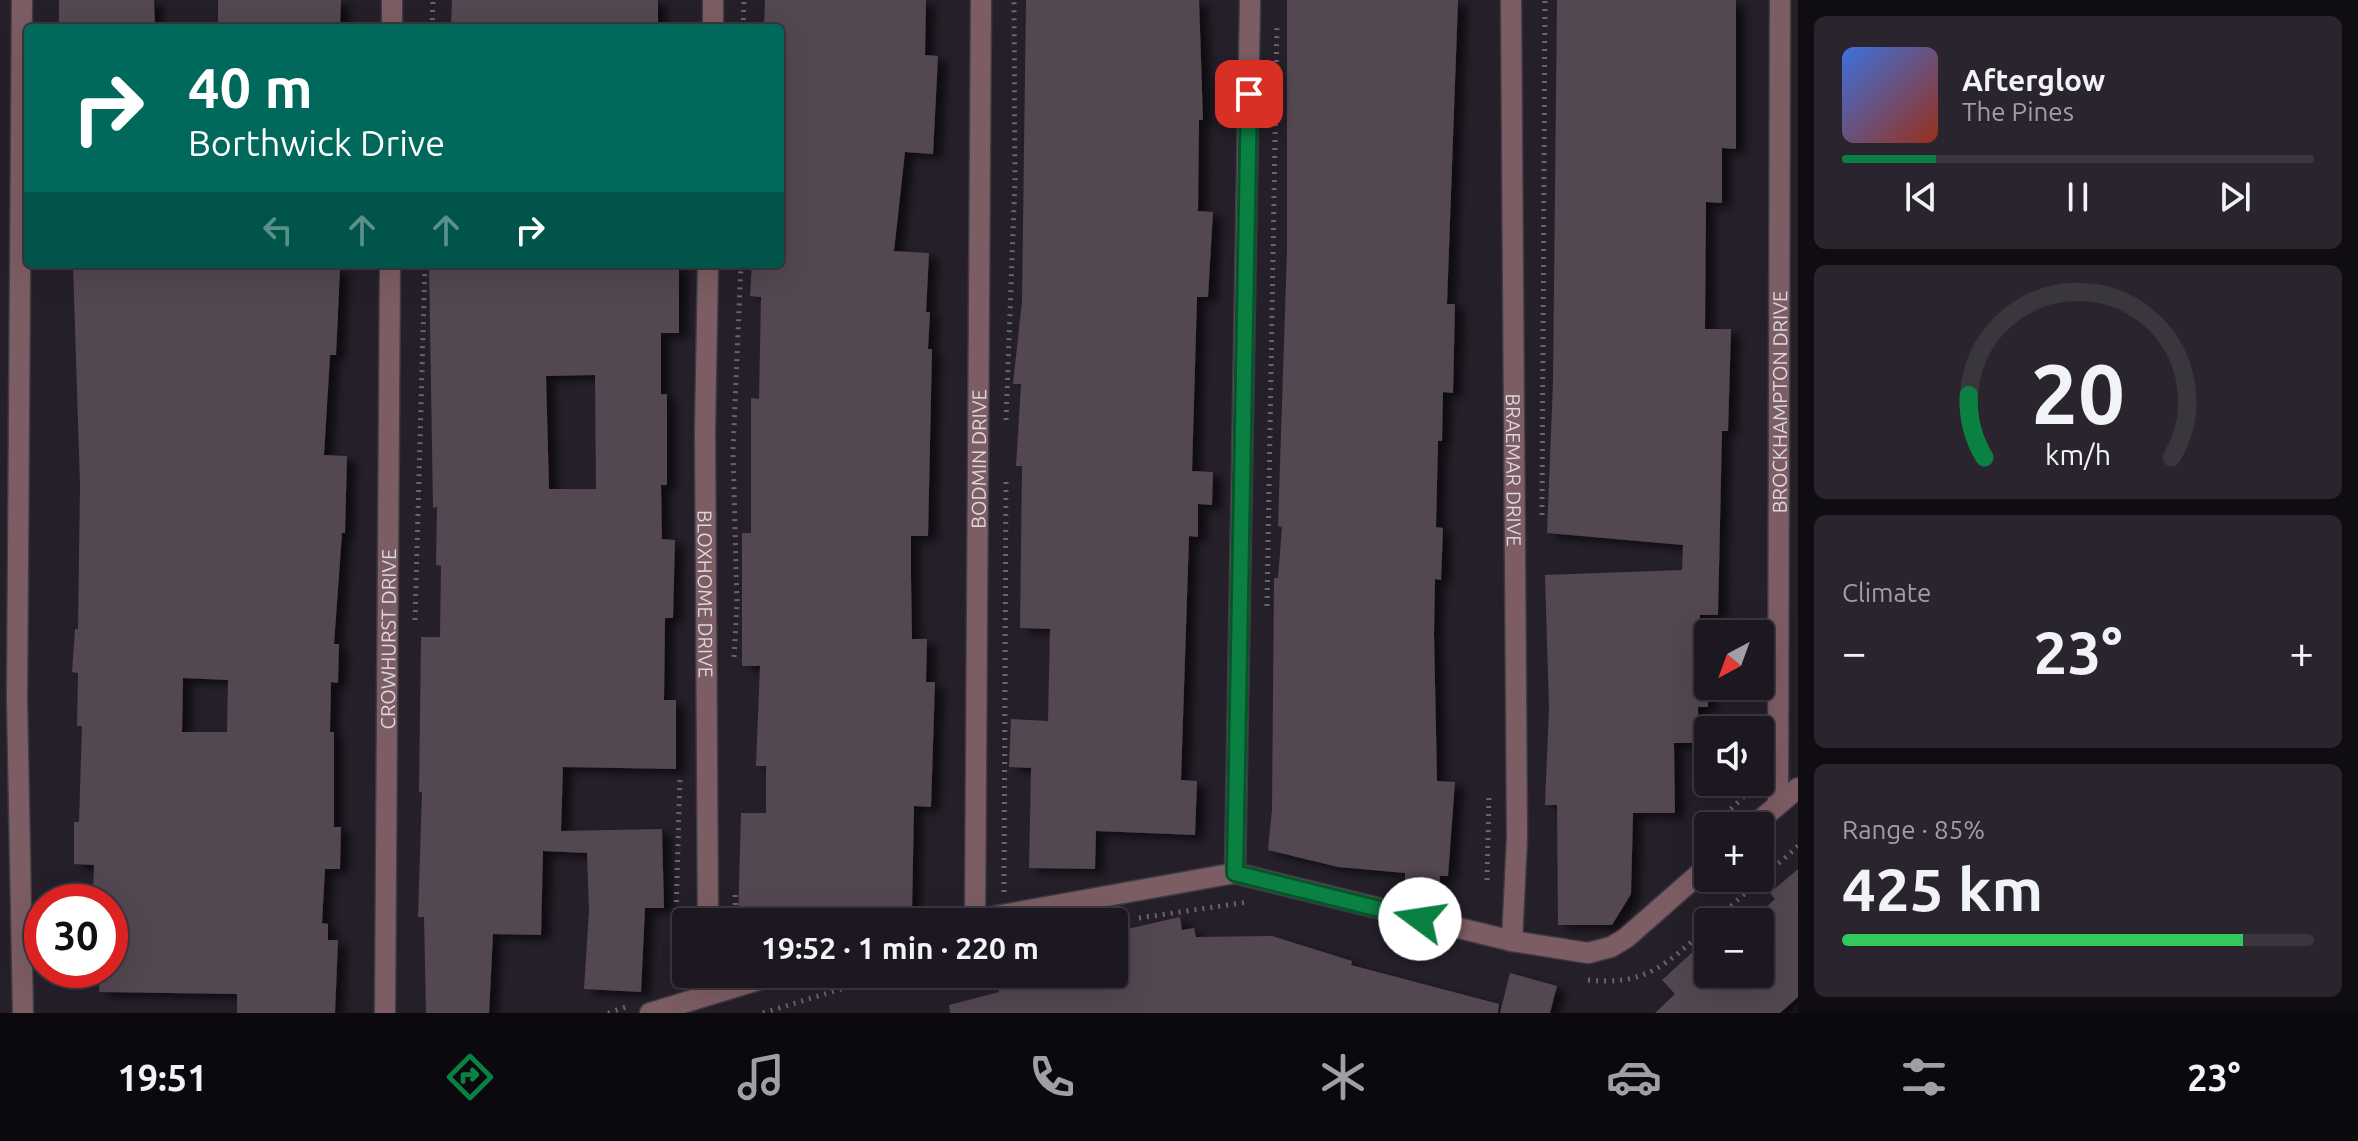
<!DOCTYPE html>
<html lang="en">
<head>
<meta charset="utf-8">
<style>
	body { margin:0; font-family:Ubuntu,sans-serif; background:#29242d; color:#f1f3f6; height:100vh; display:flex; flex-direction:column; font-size:30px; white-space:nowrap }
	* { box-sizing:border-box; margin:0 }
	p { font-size:26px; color:#a09fa5 }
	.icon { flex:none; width:44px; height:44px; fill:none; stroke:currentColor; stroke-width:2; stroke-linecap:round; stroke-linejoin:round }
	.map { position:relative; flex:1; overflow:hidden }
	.details { display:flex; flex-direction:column; gap:16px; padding:16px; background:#0f0d12; width:560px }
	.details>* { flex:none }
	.guide { position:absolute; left:24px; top:24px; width:760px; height:244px; border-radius:8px; box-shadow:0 8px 32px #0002,0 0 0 2px #3a363e; background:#00695c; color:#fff; overflow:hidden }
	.needle { width:52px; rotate:221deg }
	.fabs { position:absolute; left:1694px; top:620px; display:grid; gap:16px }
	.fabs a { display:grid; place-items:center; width:80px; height:80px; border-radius:8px; background:#1c1720; box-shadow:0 8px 32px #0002,0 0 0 2px #3a363e; font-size:40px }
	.speed { position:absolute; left:24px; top:884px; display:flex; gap:16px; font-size:40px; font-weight:700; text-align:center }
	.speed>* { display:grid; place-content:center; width:104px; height:104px; border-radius:50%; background:#1c1720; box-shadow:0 8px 32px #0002,0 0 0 2px #3a363e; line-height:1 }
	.speed .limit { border:12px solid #d22; background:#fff; color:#111 }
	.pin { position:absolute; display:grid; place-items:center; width:68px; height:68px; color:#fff; margin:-34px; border-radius:16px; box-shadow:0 4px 12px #0006 }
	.me { position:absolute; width:88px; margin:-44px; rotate:284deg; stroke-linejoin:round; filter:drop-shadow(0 0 6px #0008) }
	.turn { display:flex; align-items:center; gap:28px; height:168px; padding:0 32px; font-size:36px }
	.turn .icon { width:104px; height:104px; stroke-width:2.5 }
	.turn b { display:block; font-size:56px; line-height:68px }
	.lanes { display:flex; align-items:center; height:76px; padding:0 32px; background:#0003; justify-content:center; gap:40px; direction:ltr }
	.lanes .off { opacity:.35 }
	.big { font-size:60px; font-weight:600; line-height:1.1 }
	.details .tile { flex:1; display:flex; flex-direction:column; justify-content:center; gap:12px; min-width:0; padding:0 28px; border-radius:12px; background:#29242d }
	.details .dial { align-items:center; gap:0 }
	.dial svg { height:208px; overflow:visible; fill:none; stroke:#3a363e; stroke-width:7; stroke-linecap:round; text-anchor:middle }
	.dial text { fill:#f1f3f6; stroke:none }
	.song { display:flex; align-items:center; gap:24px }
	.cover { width:96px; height:96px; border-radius:12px; background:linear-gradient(135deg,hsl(220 70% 55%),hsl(10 70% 35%)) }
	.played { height:8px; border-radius:4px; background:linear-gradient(90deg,#0b8043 20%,#3a363e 20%) }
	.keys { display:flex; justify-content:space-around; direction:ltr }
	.heat { display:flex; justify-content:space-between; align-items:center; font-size:44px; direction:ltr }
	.charge { height:12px; border-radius:6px; background:linear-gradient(90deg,#34c759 85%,#3a363e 0) }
	.trip { position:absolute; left:672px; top:908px; width:456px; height:80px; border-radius:8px; background:#1c1720; box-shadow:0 8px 32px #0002,0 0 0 2px #3a363e; font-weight:600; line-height:80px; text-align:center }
	.menu { display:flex; height:128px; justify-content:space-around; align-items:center; background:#0b090d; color:#a09fa5 }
	.menu .icon { width:56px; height:56px }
	.menu .selected { color:#0b8043 }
	.menu b { font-size:36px; color:#f1f3f6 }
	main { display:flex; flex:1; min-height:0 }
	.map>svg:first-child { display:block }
	.building { fill:#534751; fill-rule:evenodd; filter:url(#shadow) }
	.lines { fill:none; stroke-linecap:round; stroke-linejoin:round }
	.minor-casing { stroke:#3e3943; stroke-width:23 }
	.path { stroke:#69646e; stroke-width:5; stroke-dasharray:2 6; stroke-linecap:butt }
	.minor { stroke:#7d5d64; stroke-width:20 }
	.route-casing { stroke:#07532c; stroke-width:20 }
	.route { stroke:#0b8043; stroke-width:14 }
	.labels { text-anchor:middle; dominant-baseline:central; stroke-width:8; stroke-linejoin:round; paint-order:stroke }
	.street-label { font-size:20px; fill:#dbd7de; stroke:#0d0a0f }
</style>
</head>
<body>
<main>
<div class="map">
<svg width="1798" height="1013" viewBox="0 0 1798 1013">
	<defs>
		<filter id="shadow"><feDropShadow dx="9" dy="5" stdDeviation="4" flood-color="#0009"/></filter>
	</defs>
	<rect width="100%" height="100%" fill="#251f2a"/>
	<g class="building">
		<path d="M59,0h95l1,28h-96z"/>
		<path d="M218,0h123l-1,27 -122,1z"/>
		<path d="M452,0h206v28h-207z"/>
		<path d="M765,0h161l-1,55 13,1 -5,98 -28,-2 -11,99 35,2 -3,59h4l-2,37h4l-4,187h-17v43l1,60h15l-1,43h9l-4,125 -17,-1 -2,105 -39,-2v13h-135l3,-109h25v-47h-10l4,-100h-18v-133h9v-135l8,1 2,-102 -11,-1 2,-32h28v-236h-16z"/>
		<path d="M1026,0h173l4,120h-4l-1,91 15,1 -5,85h-11l-5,174 21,1 -1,33 -14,-1v33l-9,-1 -8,244 16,1 -2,54 -99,-4 -1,38 -66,-1 2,-100 -22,-1 2,-48 37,2 2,-92 -30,-1 2,-162h-6l5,-82h-8l9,-83z"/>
		<path d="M1287,0h171l-11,304h8l-2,89 -10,-1 -1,49h-4l-2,86 7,1 -2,52 -6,-1 -1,54 3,148 18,1 -7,94h-8l-1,13 -34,-3v-13l-67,-6 -70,-17 4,-40 2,-232h4l4,-51 -4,-1 9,-275z"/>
		<path d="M1557,0h179v149l-14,-1v55l-16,-1 -1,127h26l-3,102h-6l-4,184h-18v48h8v44h-10l1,36h-25l1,70h-42l-2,81 -19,31h-54l-1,-120h-12l4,-97 -4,-133 137,-5 1,-25 -136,-12 6,-150z"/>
		<path d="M73,264h177l90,4 -4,87h-6l-6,100 23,1 -2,77h-3l-8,111h5l-1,39 -7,-1 -1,50h4v95h7l-1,42h-15l-3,54 6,1v16h10l-3,73h-98v-19l-138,-2 1,-22h10v-72h-17l1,-33 -20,-1v-42h5l3,-96h-5l1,-53 -6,-1 3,-43h3l2,-144zM183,678l45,2 -1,52h-45z"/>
		<path d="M429,264h250v69h-18v61h6v91h-6l1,54 13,1 -2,78h-8l-1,82h12v69l-113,-2 -2,64 101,-2 2,79h-19l-4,84 -57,-3 5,-78 -2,-58 -44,-2 -2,84 -48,-1 -4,79h-63l-2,-96h-6l4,-125h-3l2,-155h19l1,-71 -5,-1 1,-58 -4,1zM595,375l1,114h-47l-3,-113z"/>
		<path d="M1798,869v128l-18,16h-125l20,-19 -13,-14 46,-42v36h52v-61l15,-14 -5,-6z"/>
		<path d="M1180,917l2,13 12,-2 2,9 76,-1 80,25 -1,4 148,39 -1,9h-548l-1,-8 50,-13 -3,-12 11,-2 -1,-4h108v-42z"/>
		<path d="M1510,973l47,13 -7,27h-50z"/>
	</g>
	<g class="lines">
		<g class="minor-casing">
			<g id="minor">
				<path d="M22,0l-5,699 6,314"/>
				<path id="s1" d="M1511,0l6,838 -5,103"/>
				<path d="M392,28v-28"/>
				<path d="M713,28v-28"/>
				<path id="s2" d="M708,264l-3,167 3,491"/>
				<path id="s3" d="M1778,804l2,-804"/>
				<path d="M1753,826l45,-38"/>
				<path d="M1235,873l15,-873"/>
				<path id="s4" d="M975,919l6,-919"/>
				<path d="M963,922l272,-49 277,68 76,12 23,-6 15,-9 82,-72"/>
				<path id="s5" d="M385,1013l5,-749"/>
				<path d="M650,1013l128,-39"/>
			</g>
		</g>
		<g class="path">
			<path d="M432,28l1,-28"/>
			<path d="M743,28l1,-28"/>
			<path d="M1006,420l9,-240 -1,-180"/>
			<path d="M1542,515l3,-515"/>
			<path d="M1267,606l10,-582"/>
			<path d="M415,620l10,-356"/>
			<path d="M734,657l3,-52 -4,-154 8,-187"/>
			<path d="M1714,826l40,-40"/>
			<path d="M1698,843l10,-11"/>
			<path d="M1487,880l2,-85"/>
			<path d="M1004,892l2,-414"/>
			<path d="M735,895l1,27"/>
			<path d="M1139,918l109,-16"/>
			<path d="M911,922l30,-9"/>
			<path d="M1713,922l85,-76"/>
			<path d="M1588,980c58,6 79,-16 120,-53"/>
			<path d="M674,982l6,-206"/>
			<path d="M608,1013l21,-7"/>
			<path d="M763,1013l127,-39"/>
		</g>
		<use href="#minor" class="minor"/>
	</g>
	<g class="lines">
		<g class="route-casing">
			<path id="route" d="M1249,94l-14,779 185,46"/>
		</g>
		<use href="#route" class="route"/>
	</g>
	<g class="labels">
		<g class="street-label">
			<text stroke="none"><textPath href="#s3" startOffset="402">BROCKHAMPTON DRIVE</textPath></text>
			<text stroke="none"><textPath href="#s4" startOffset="460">BODMIN DRIVE</textPath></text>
			<text stroke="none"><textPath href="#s1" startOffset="470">BRAEMAR DRIVE</textPath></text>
			<text stroke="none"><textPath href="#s2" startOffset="330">BLOXHOME DRIVE</textPath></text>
			<text stroke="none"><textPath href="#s5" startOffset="374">CROWHURST DRIVE</textPath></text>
		</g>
	</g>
</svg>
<div class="fabs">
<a><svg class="needle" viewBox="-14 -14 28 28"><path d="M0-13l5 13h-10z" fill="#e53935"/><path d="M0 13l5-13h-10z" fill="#a09fa5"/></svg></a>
<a><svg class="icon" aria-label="sound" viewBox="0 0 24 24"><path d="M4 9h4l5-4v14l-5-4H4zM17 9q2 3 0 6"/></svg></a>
<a>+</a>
<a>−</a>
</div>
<div class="speed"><div class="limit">30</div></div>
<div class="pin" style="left:1249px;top:94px;background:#d93025"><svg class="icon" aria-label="arrive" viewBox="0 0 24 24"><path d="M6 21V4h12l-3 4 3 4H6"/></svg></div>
<svg class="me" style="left:1420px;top:919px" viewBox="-20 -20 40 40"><circle r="19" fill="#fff"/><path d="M0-13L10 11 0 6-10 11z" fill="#0b8043"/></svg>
<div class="trip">19:52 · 1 min · 220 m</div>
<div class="guide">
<div class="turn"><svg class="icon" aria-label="right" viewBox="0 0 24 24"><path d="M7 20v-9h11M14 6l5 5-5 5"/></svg><div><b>40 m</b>Borthwick Drive</div></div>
<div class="lanes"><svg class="icon off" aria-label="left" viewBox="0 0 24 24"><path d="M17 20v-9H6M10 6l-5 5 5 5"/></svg><svg class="icon off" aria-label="ahead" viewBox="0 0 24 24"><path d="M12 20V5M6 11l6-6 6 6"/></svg><svg class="icon off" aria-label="ahead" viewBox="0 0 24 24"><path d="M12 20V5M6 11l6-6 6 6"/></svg><svg class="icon" aria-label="right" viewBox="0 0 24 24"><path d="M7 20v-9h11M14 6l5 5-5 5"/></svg></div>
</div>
</div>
<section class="details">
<div class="tile">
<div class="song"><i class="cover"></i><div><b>Afterglow</b><p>The Pines</p></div></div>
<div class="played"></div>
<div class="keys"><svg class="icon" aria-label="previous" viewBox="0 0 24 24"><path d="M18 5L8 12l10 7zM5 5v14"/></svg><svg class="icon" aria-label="pause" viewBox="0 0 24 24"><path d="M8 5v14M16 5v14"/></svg><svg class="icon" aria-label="next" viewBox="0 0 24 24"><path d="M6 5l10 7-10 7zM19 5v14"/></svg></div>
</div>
<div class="tile dial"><svg viewBox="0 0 100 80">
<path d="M14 69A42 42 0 1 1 86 69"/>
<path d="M14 69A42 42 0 0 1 8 45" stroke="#0b8043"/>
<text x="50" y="56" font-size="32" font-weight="700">20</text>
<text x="50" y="72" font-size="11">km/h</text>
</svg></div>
<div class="tile"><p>Climate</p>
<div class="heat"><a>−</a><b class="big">23°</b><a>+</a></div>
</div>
<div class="tile"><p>Range · 85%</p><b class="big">425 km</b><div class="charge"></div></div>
</section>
</main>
<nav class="menu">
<b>19:51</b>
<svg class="icon selected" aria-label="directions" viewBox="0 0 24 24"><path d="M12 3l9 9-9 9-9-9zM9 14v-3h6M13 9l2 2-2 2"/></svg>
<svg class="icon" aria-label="music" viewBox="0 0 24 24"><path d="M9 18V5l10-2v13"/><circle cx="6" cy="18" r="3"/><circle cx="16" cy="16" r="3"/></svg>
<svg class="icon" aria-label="phone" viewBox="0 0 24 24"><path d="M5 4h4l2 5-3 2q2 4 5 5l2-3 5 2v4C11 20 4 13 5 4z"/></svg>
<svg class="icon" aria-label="climate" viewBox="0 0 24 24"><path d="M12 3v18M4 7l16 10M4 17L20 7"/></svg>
<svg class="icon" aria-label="car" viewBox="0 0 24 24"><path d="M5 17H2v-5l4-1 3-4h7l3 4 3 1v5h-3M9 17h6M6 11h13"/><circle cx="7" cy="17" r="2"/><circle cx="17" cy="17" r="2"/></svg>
<svg class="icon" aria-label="filters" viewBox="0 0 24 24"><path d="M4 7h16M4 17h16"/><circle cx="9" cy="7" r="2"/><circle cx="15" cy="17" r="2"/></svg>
<b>23°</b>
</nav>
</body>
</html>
